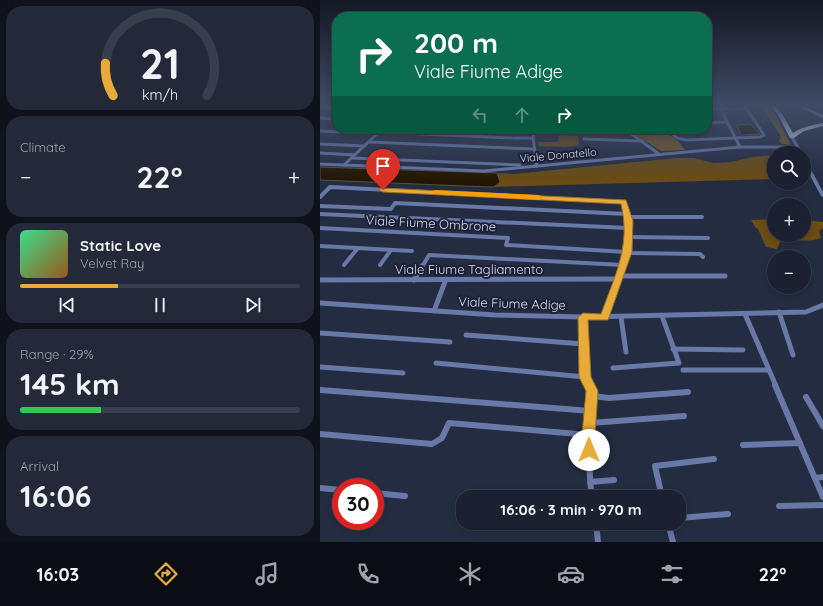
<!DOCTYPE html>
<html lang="en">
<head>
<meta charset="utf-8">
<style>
	body { margin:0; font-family:Quicksand,sans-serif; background:#242939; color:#f1f3f6; height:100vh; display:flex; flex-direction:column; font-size:15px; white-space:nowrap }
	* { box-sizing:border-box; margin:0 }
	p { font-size:13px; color:#a0a3ab }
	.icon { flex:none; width:22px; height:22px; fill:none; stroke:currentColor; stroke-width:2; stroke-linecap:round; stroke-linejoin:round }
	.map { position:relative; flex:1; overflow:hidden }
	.details { display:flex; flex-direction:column; gap:6px; padding:6px; background:#0f121b; width:320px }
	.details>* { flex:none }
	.banner { position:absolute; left:12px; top:12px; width:380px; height:122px; border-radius:16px; box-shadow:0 2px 6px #0003,0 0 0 1px #393e4d; background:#0b6e4f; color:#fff; overflow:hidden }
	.controls { position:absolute; left:447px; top:146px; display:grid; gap:8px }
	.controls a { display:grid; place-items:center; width:44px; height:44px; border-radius:50%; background:#1b2131; box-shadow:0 2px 6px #0003,0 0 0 1px #393e4d; font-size:20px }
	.speed { position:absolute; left:12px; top:478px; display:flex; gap:8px; font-size:20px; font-weight:700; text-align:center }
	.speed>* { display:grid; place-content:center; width:52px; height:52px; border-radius:50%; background:#1b2131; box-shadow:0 2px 6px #0003,0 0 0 1px #393e4d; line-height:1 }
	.speed .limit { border:6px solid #d22; background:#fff; color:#111 }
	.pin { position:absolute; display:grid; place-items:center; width:34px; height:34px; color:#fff; margin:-41px -17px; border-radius:50% 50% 50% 0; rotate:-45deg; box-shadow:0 0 4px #0007 }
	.pin .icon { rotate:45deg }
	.me { position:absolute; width:44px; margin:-22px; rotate:0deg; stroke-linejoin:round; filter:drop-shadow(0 0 3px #0008) }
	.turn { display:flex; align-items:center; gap:14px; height:84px; padding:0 16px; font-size:18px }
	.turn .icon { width:52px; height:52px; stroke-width:2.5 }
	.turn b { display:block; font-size:28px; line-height:34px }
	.lanes { display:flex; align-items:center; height:38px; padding:0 16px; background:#0003; justify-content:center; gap:20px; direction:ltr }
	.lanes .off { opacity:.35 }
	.big { font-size:30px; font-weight:800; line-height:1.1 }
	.details .tile { flex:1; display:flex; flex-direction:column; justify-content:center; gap:6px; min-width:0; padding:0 14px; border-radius:16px; background:#242939 }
	.details .dial { align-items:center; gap:0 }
	.dial svg { height:104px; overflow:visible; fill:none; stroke:#393e4d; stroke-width:7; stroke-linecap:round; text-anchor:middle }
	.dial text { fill:#f1f3f6; stroke:none }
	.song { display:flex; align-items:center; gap:12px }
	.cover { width:48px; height:48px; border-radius:6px; background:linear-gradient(135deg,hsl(150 70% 55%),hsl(30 70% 35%)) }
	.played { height:4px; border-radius:2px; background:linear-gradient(90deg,#e9ab38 35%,#393e4d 35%) }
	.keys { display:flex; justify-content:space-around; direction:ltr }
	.heat { display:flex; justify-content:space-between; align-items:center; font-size:22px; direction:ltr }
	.charge { height:6px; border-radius:3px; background:linear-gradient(90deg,#34c759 29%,#393e4d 0) }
	.trip { position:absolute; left:136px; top:490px; width:230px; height:40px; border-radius:16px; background:#1b2131; box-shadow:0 2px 6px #0003,0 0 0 1px #393e4d; font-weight:800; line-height:40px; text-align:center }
	.tabs { display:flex; height:64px; justify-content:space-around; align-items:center; background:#0b0d14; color:#a0a3ab }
	.tabs .icon { width:28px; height:28px }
	.tabs .current { color:#e9ab38 }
	.tabs b { font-size:18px; color:#f1f3f6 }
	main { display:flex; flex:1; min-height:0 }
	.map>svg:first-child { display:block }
	.green { fill:#6a4c14 }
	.forest { fill:#7a591f }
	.water { fill:#231601; stroke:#595248 }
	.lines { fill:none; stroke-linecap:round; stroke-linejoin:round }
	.minor-far3 { stroke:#6878a7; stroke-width:3 }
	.minor-far2 { stroke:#6878a7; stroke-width:4 }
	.minor-far1 { stroke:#6878a7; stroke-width:5 }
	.minor { stroke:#6878a7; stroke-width:6 }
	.tertiary { fill:#6878a7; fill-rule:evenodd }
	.trunk { fill:#c6d5fe; fill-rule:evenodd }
	.route { fill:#e9ab38; stroke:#976f24 }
	.slow { fill:#f59e0b }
	.labels { text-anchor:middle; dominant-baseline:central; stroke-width:4; stroke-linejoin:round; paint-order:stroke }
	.far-street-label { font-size:11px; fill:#d8ddec; stroke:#1b2237 }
	.street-label { font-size:13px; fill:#d8ddec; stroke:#1b2237 }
</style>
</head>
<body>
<main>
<section class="details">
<div class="tile dial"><svg viewBox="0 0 100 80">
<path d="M14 69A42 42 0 1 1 86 69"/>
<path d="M14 69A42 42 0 0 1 8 44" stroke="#e9ab38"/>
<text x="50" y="56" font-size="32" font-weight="700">21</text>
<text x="50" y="72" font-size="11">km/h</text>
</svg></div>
<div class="tile"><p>Climate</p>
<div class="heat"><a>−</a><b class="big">22°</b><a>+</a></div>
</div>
<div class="tile">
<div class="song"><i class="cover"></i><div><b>Static Love</b><p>Velvet Ray</p></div></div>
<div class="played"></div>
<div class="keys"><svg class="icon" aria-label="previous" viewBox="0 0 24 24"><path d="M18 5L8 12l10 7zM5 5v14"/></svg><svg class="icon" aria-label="pause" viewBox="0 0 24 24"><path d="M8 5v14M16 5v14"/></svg><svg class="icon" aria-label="next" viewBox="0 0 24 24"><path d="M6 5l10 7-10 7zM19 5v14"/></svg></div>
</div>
<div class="tile"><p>Range · 29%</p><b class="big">145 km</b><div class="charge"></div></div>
<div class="tile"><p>Arrival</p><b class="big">16:06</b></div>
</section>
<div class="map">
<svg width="503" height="542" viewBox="0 0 503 542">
	<rect width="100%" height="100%" fill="#242c41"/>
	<g class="green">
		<path d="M239,135l19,1 1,9 -11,2 -29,-1 -1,-4h20z"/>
		<path d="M454,155v24l-280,8 6,-5 -3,-9 16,1 163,-16h18l19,5 18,-1 21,-5z"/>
		<path d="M454,219v16h30v-15l19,2v6l-4,3 2,7c-13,5 -26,1 -40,2l-4,9 -11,-2 -8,-18 -3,-2 -4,-7z"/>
	</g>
	<g class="forest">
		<path d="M440,106h9l6,8 16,31 -9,-1 -3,-3 2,-5z"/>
		<path d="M307,129c23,0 44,-1 58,21l-24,1z"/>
	</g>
	<g class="water">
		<path d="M430,124l10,10 -19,1 -4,-10z"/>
		<path d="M0,167l177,6 3,9 -6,5h-6l-168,-7z"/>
	</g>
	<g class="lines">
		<g class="minor-far3">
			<path d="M399,106l21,41"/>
			<path d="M0,107l17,1"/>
			<path d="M387,109l39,-1"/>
			<path d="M0,118l17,1"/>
			<path d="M387,123l21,-1"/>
			<path d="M192,129l22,1"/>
			<path d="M347,129l10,9 9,2 74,-3 4,-2 -19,-29"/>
			<path d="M255,130h51l33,24"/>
			<path d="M0,131l58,3"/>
			<path d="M60,132l132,6"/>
			<path d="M194,138h19"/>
			<path d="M264,139l58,2"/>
			<path d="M49,142l165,7"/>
			<path d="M0,144l44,2"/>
			<path d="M0,153l35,2"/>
			<path d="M32,158l168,7"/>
			<path d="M0,164l164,7 256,-24h57"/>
			<path d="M24,165l34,-32"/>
			<path d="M214,166h3l-4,-28 2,-9"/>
		</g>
		<g class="minor-far2">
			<path d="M0,197l10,-10 294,15c6,24 6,42 -2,65"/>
			<path d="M0,206l71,3 4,-6 232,11"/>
			<path d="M0,214l308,14"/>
			<path d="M308,217h74"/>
			<path d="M0,228l188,10 -2,7 121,7"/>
			<path d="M308,237l80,1"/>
			<path d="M0,246l92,5"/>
			<path d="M307,253l73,1 3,3"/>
			<path d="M24,265l14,-17"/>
			<path d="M60,265l11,-15"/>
			<path d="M102,267l7,-12 194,10"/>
		</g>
		<g class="minor-far1">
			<path d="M299,276h106"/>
			<path d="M0,280l298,-1"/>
			<path d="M94,280l8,-14"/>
			<path d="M0,303l175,12 88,2 223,-5 17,-7"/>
			<path d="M114,311l12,-32"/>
			<path d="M459,312l14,43"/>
			<path d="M425,314l31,72"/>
			<path d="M263,317l2,60 5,9"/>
			<path d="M284,317l18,-51"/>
			<path d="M301,317l5,35"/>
			<path d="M0,333l130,9"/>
			<path d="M146,335l118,9"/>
			<path d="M353,349l70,1"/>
			<path d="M116,363l149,14"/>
			<path d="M0,367l83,6"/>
			<path d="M293,368l66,-5 -17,-47"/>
			<path d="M363,370h85"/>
		</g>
		<g class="minor">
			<path d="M269,385l3,6c-2,35 -5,71 0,106"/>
			<path d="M455,385l48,112"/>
			<path d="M0,390l271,21"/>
			<path d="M272,396l17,2 79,-6"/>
			<path d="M486,397l17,29"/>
			<path d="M270,423l94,-7"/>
			<path d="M0,434l112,10 10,-6 7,-15 140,12"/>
			<path d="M423,445l57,-2"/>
			<path d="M495,478l8,-1"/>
			<path d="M270,482l24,-2"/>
			<path d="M0,488l21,2"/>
			<path d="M55,493l30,3"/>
			<path d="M342,497l-7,-31 59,-7"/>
			<path d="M459,506l44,-1"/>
			<path d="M359,518l49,-4"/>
			<path d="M276,523l2,19"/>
			<path d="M348,523l5,19"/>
		</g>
		<g class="tertiary">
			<path d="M471,136h2l10,17h-4l-9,-16z"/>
			<path d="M484,159l2,1 17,32v5l-2,-1 -17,-32z"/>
		</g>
		<g class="trunk">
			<path d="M451,106h4l7,8 11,19c8,-6 20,-8 30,-10v3l-19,5 -10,7h-4l-12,-23z"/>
			<path d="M477,106h5l21,9v3z"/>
		</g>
	</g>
	<linearGradient id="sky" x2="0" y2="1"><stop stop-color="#141824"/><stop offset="0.58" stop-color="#3f4b65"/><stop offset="1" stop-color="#3f4b65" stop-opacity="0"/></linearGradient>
	<rect width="503" height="182" fill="url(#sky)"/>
	<path class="route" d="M60,188l246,12 7,21 -1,31 -24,68h-20l3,57 7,14 -3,44 1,15 -2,5 -5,1 -5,-1 -2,-5v-15l4,-44 -7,-14 -1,-60 5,-4 18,1c14,-39 30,-68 20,-110l-238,-12 -4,-2z"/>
	<path class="slow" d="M115,190l104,5 4,3 -4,2 -106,-6v-3z"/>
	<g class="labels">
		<g class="far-street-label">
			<text transform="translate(238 155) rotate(-5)">Viale Donatello</text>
		</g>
		<g class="street-label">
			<text transform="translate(111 223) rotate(3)">Viale Fiume Ombrone</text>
			<text x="149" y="269">Viale Fiume Tagliamento</text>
			<text transform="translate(192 303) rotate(2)">Viale Fiume Adige</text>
		</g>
	</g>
</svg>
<div class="controls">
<a><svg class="icon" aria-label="search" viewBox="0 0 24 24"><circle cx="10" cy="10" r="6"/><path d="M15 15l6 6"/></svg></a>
<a>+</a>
<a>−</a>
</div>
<div class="speed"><div class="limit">30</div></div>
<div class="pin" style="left:63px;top:190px;background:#d93025"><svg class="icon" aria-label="arrive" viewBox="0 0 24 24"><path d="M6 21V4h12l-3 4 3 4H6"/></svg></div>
<svg class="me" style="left:269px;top:450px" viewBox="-20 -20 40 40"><circle r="19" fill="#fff"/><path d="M0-13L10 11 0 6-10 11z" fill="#e9ab38"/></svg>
<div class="trip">16:06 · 3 min · 970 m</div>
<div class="banner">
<div class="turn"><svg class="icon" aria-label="right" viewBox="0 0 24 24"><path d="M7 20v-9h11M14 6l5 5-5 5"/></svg><div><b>200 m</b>Viale Fiume Adige</div></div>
<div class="lanes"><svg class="icon off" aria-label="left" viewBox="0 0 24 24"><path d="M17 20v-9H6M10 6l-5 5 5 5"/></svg><svg class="icon off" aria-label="ahead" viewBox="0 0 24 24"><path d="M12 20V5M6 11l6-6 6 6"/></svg><svg class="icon" aria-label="right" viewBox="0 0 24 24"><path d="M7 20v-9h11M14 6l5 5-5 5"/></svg></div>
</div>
</div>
</main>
<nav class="tabs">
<b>16:03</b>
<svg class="icon current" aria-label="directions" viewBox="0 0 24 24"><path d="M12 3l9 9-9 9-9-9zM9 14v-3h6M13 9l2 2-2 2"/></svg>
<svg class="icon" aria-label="music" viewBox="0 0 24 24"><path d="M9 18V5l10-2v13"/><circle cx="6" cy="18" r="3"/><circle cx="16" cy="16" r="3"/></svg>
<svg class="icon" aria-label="phone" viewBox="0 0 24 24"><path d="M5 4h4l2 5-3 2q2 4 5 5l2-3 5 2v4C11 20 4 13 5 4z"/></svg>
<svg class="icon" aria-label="climate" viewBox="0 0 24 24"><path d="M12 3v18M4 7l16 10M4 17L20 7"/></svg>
<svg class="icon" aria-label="car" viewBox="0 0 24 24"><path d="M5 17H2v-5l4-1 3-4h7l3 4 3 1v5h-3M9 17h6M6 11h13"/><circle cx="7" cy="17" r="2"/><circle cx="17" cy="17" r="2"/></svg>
<svg class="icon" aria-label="filters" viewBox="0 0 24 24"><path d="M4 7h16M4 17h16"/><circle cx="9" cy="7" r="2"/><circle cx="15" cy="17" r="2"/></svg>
<b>22°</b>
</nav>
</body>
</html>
